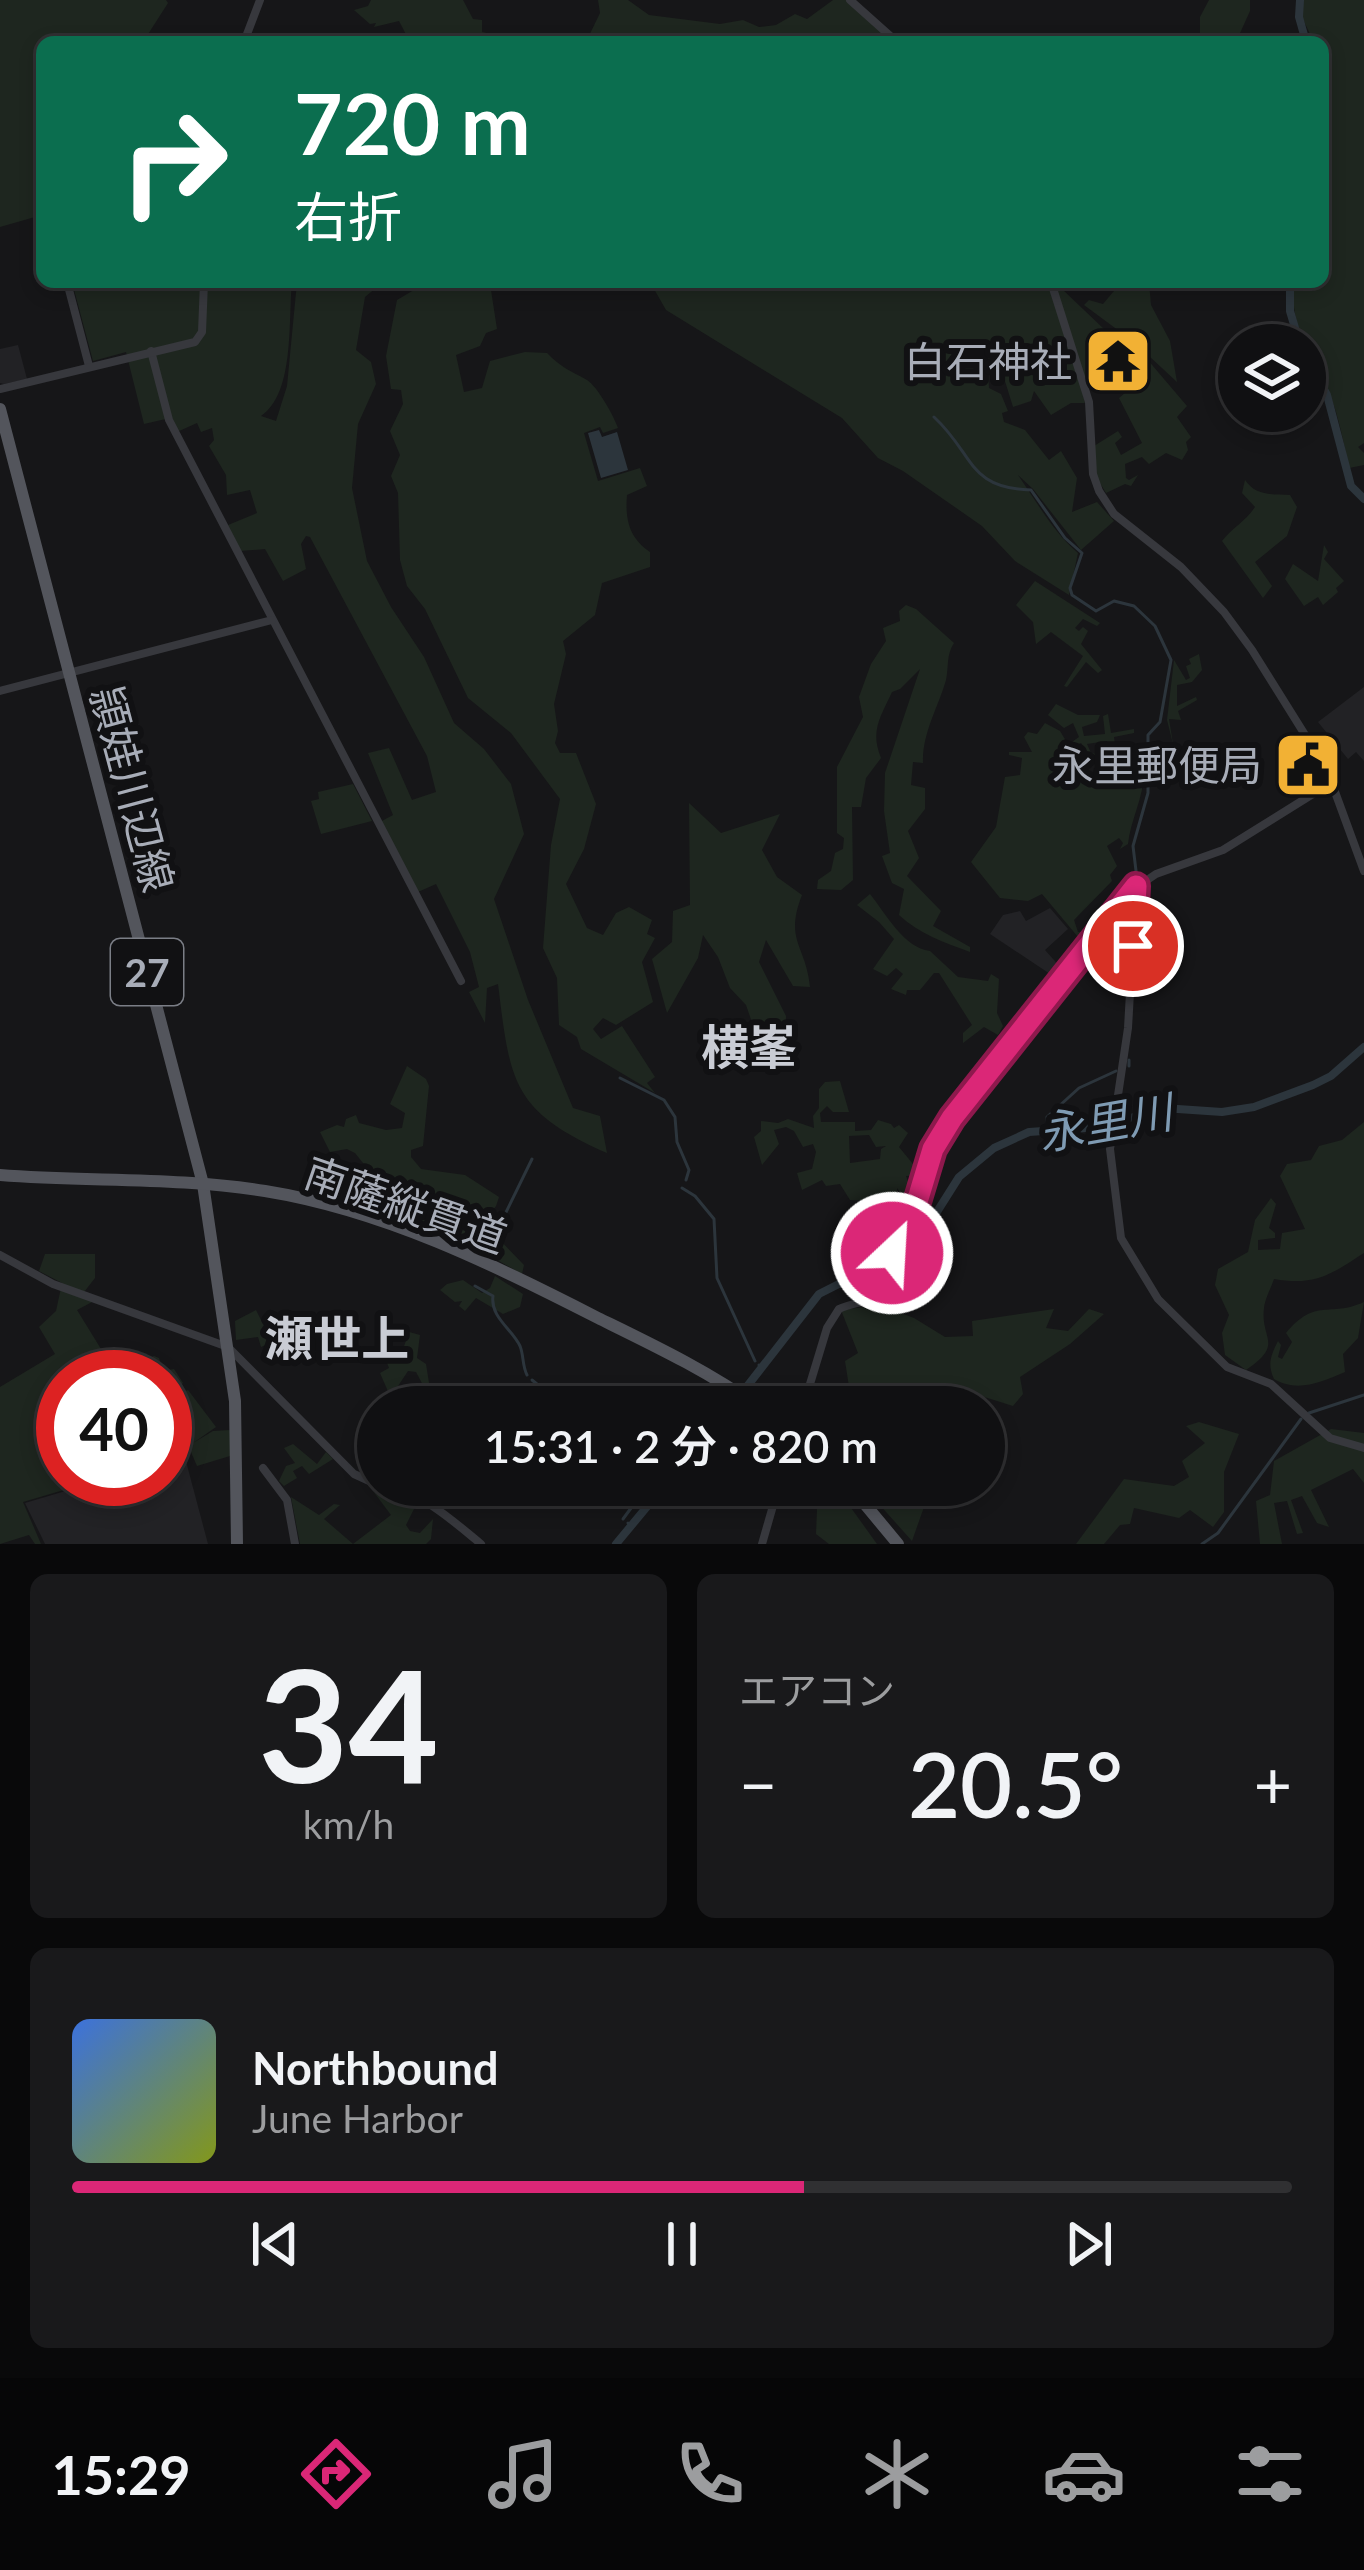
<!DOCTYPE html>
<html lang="ja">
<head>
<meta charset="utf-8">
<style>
	body { margin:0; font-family:Lato,"Noto Sans JP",sans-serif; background:#19191b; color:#f1f3f6; height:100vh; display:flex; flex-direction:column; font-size:45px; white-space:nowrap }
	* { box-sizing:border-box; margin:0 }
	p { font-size:39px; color:#9c9d9f }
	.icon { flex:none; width:66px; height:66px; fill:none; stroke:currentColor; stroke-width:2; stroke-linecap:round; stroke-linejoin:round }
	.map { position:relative; height:1544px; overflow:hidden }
	.side { display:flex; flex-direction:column; gap:30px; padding:30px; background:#09090a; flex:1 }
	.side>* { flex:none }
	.top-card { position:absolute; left:36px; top:36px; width:1293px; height:252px; border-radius:18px; box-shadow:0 6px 18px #0003,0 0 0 3px #303032; background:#0b6e4f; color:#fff; overflow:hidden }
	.tools { position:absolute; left:1218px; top:324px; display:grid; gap:24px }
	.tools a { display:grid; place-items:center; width:108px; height:108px; border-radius:50%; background:#101012; box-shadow:0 6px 18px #0003,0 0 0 3px #303032; font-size:60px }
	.speed { position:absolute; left:36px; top:1350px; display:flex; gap:24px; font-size:60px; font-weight:700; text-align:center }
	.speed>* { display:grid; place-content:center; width:156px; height:156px; border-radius:50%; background:#101012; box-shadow:0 6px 18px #0003,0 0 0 3px #303032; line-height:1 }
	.speed .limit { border:18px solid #d22; background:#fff; color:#111 }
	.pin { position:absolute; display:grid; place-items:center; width:102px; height:102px; color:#fff; margin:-51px; border:6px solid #fff; border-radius:50%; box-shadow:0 3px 12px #0007 }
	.me { position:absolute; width:132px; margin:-66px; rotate:25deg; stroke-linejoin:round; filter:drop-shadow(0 0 9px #0008) }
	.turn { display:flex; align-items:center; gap:42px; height:252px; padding:0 60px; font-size:54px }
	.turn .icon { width:156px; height:156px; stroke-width:2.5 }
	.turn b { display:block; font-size:84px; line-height:102px }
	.big { font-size:90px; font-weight:600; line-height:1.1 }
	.side .tile { flex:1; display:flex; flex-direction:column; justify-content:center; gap:18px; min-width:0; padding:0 42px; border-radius:18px; background:#19191b }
	.side .dial { align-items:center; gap:0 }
	.dial b { font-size:156px; line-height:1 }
	.song { display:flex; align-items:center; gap:36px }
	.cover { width:144px; height:144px; border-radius:18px; background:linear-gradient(135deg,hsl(220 70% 55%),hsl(70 70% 35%)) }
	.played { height:12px; border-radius:6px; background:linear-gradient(90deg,#db2777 60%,#303032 60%) }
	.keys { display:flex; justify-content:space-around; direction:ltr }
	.heat { display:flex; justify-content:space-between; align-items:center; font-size:66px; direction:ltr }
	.side .tiles { flex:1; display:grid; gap:30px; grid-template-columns:1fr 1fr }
	.tile:last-child { grid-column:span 2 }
	.trip { position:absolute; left:357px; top:1386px; width:648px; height:120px; border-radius:60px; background:#101012; box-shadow:0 6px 18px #0003,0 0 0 3px #303032; font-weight:600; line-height:120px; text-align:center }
	.tabs { display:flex; height:192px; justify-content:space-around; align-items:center; background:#060607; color:#9c9d9f }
	.tabs .icon { width:84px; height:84px }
	.tabs .on { color:#db2777 }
	.tabs b { font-size:54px; color:#f1f3f6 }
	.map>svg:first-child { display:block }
	.built { fill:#222225 }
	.green { fill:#1e261f; fill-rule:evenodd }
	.water { fill:#2c353c }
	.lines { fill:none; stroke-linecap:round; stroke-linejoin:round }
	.stream { stroke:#2c353c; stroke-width:3 }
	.river { stroke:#2c353c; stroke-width:8 }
	.minor { stroke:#37383d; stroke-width:8 }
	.major { stroke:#53555c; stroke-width:12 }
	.route-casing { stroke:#8e194d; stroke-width:30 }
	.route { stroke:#db2777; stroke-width:21 }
	.labels { text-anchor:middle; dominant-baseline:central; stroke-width:12; stroke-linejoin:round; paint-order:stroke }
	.shield { fill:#111113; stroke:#7b7e86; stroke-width:3 }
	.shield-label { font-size:39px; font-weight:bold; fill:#a8adb8 }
	.poi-label { font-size:42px; fill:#a8adb8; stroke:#111113; text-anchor:end }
	.street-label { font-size:42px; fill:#a8adb8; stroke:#111113 }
	.water-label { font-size:45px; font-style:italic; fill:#7f9bb3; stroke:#111113 }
	.quarter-label { font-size:48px; font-weight:bold; fill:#c9ccd4; stroke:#111113 }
</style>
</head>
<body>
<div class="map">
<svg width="1364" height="1544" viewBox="0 0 1364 1544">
	<rect width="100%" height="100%" fill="#161618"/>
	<g class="built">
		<path d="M18,345l9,34 -23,5 -4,-1v-34z"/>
		<path d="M1364,687v74l-8,-9 -8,7 -30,-37z"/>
		<path d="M1050,908l18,21 -23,21 17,19 -6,9 -66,-44 13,-19 17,-4 6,10z"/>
		<path d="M183,1450l25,94h-163l-20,-41 81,-24h59v-22z"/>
	</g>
	<g class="green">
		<path d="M0,0h166l2,3 -25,39h-101v173l-42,12z"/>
		<path d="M371,0h92l10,19 9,1v12l9,2v4l-3,4h-78l-11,-21 -25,6 2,-4 -6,1 -16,-14 14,-4z"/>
		<path d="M598,0h30l21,15 71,9 23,-4 16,7 17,-2 19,-11 12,5 26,-19h13l46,42h-306l14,-29z"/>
		<path d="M1209,0h41v11l-14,31h-36v-25z"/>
		<path d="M1364,0v443l-6,4 6,6v12l-15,3c-5,-24 -10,-51 -19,-73 -18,-40 -41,-67 -36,-113h29v-240h-16l3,-8 -10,-21 2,-13z"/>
		<path d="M72,282h220c-4,40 3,111 -31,134l15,5 11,-35 10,-104h86l-18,15 -9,53 15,12 5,22 -18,40 -6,64 15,73 24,46 33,50 30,66 30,26 27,35 13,50 -30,65 34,101 45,108 27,8 7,37c-95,-42 -97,-71 -109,-169l-11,4 -2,35 -16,-31 10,-5 -9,-35 -34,-68 -18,8 -38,-70 13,-7 -25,-62 21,-5 23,52 24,-8 -9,-36 -117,-219 -4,-1 -5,8 5,25 -23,12 -18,-32 -25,2 -12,-26 29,-12 -7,-23 -23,5 -1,-20 -17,-29 5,-6 -2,-12 -11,4 -4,-9 -20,9 -7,-14 -26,6 -18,-72 -33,9z"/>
		<path d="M417,282h80l-6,8 6,39 -11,4 -6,13 -24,9 8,37 18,-4 8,-27 35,-9 22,1c13,14 24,18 40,27 10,6 27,36 31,48l-15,5 -3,-6 -16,6 14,48 42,-13 7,18 -20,9c-2,24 2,43 23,57v15l-48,16 -7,32 -32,26 3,13 -12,50 4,27 -3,12 5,10h16l20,51 -12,45 -18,35 21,44 16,7 13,-22 13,-6 23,13 -5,14 8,4 -13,24 11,40 -37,23 -13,-7 -10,11 8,10 21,-13 33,51 -8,6 8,10 -74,-44 -4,-12 -18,-12 -2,-47 -14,-30 8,-103 9,-46 -49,-66 -43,-35 -43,-89 -18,-23 -7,-26 -2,-67 -7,-17 9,-21 -10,-24 13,-27 -2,-14 -10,-1 -5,-33 11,-56 22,-13z"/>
		<path d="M650,282h399l3,12 10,-5 43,41 36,22 46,54 -10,11 14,20 -5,5 2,8 -6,10 -16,-7 -17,11 -7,-7 -17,7 1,14 3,2 9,-5 -7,11 -6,-2 -19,9 -9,-15 -3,-32 24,-15 4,6 -7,6 6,12 21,-12 -23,-45 6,-5 -3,-7 -9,3 -7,-14 -25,10 4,18h-14l-20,12 -17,-24 -3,10 -18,6 -13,-42 -5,-2 -7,9 1,16 12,6 7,17 -6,2 2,9 21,8 24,30 12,-9 16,27 -5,34 25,-10 17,19 -33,29 -48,-61 -15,-14c18,26 36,58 60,78l-9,42 -54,-34 -33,-35 -79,-55 -25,-13 -36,-40 -176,-108z"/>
		<path d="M1108,282h41l2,23 19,36 7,41 -43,-40 -50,-37 5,-5 14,4 11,-13z"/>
		<path d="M1245,480c11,16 26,14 45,15l7,12 -10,29 -32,26 17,24 -9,12 -41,-57c11,-14 23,-19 33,-34l-13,-14z"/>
		<path d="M1324,545l4,7 -4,7 20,22 -8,7 2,4 -15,13 -5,-8 -14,9 -19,-27 8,-15 25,17z"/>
		<path d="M1035,581l65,42 -3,3 -14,-7 -8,9 4,3 4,-4 5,4 -7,13 21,26 -4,3 -12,-11 -19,25 -3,-1 19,-30 -32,-24 -15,12 -3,-22 -17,-17z"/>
		<path d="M906,605l10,4 38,34c-8,12 -5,23 -8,37 -8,28 -24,53 -23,83l-10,-1 -2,23 14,3v21l-17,22 11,27 -12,18 34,35 -8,15 37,21v5c-27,-10 -50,-18 -71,-37l5,-26 -12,-6 -10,-27 8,-3 -6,-42 1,-38 35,-104 -20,20 -8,3c-12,26 -22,39 -11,66l-15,20 -5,29h-9l1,73 -12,10 -24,-1 1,-9 13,-9 4,-18 8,-4 1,-11 -7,-5v-66l26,-50 -4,-20 12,-33 15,-23 -3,-13 17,-7 -1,-10z"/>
		<path d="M1199,654l3,16 -10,12 -15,3v21l19,-9 1,3 -19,11 3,9 -12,-1 4,25 -6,-24 7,-60 12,20 4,-2 -4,-12 5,-2 -2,-5z"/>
		<path d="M1056,704l22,11h22l-3,7 -15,5 2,9 21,-2 -2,-18 5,-2 3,19 23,-4v4l-20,4 2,15 -6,1 -3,-12 -20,3 4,9 13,2 -12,2 -11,-14 -7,3 -2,-4 7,-5 -6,-14 -9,5 -16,-13z"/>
		<path d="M1045,723l15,8 15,25 10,6 4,16h6l2,-17 6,6 12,-2 2,-6 23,-4c12,29 -9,59 -12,89l-8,5 3,-6 -4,-5 -12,8 10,20 -7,9 2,6 -38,39 4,12h5l-5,5 -36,-43 -14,7 -28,-3 -29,-36 25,-35 9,-50 15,-2 2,-17 -13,-3v-3h23l-8,-15 4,-5 9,2z"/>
		<path d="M353,784l19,37 -51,13 -10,-33 8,-2 -1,-7z"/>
		<path d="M689,803l32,30 59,-19 -18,36 15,27 25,18c-18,46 4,50 8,92l-17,-1 -27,-46 -7,22 27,54 -1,31 -25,-1 -14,-41 -16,-17 -12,-31 -15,-22 -5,23 -31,55 -15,-54 20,-17 1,-31 17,-6z"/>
		<path d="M870,894c16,20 34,54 60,57l28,26 30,4 3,-7 8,5 -2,34 6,13 -5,9 -14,-8 -21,16v-10l9,-8 -33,-52h-5l-14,17h-13l-1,5 -15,-6 12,-15 -7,-6 -9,8 -14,-7 21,-30 -15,-17 -22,-17z"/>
		<path d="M407,1066l19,13 3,7 -6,60 -12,4v7l10,12 44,6 34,22 -3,9 -26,34h-17l-34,-15 -2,-8 -13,-3 -49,-61 -8,-4 -17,3 -10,-20 17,-7 7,2 2,-8 10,-4 3,8 27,7 16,-2 3,-15 -15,-9z"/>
		<path d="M840,1081l9,31h-16l-6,-6 -7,7 1,9h34v9l16,-1 7,-10 13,4 3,4 5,-3 9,8 -9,14 23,28 -16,1 5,13 -7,8 -7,-9v10l7,10 -10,13 -5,1 -19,-21 -20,-1 -10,-16 -14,2 -4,-6 -20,10 -5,-17 15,-4 4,-17 -3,-8 -10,3 -9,-16 -8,-4 -12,3 5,14 -17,21 -8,-28 7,-6v-10l17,2 10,-4 26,9 -1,-12 6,-8v-19l6,-7zM869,1135l7,12 10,-1 -5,3 -1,10 -30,4 -1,-27z"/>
		<path d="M1364,1122v131c-34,22 -49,33 -90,26 -3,9 -9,20 -10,29 -4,31 21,36 -18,62l-21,-15 -3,-22 7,-18 -14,-30 3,-16 30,-17 7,-32 16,-22 5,6 -7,24 6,5v5l-17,2v10l22,-1 2,-16 23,-4 -25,-53 7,-12 24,-4 8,-14 23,-6z"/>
		<path d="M498,1215l4,6 -5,16 27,28 -2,9 -39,-22 5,-23z"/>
		<path d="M45,1254h50v24l-11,14 10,9 -17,9 40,65 37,-19 5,2 4,13 11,-2 9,14 -6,4 4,6 7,-3 28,37 -23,16 20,-12 17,-1v26l-33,10 -9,-21 -23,10v-78h-102v102h38l-78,23 18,42h-6l-6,-9 -29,9v-157l55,-33 -16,-27 17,-16 6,-28 -23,-12z"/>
		<path d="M495,1276l28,18 -3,13 -17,7 -27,-16 -11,13 -6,-5 3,-5 -7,1 -15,-12 7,-6 16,-4 19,13 8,-5z"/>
		<path d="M1364,1302l-6,36 -15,16 2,18c-24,10 -47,21 -71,7 -7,-15 -3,-24 4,-38l3,4 -3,12 4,2 10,-17 -6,-9c30,-36 43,-15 78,-31z"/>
		<path d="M880,1305l34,13 31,19 28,-1 -1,-15 82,-12 -8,19 22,3 21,-22 15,5 -34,30 -50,33 3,17 -10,12 -38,-12 -70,2 -10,11h-49l4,-14 -5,-32 13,-8 -17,-43z"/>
		<path d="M256,1310l16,32 -11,5 -3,-10 -22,3 -1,-19z"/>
		<path d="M409,1332l11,3 -3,23 9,6 4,25 -24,7 18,-9 -8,-15 -8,-1 -10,15 7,15 13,-3 7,9h-39l4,-11 -10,-23 9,-5 -3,-8 5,-3 3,3 8,-8z"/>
		<path d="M1199,1422l40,12 -15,38v40l-11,15 -23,-17 -11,8 -45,-10 -4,16 -10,1 -16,19h-28l48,-65 50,7 15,-9 -7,-16 23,-18 -19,-17z"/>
		<path d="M1331,1429l33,4v50l-11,-14 -42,21 18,37 -12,-4 -15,-27 -11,4 12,33 -6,1 -10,-33 -13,2 8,41h-22l-4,-43 14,-6 4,-34z"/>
		<path d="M293,1444l24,20 9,-12 7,7 -24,15 -7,-8 -9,5 4,7 -13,8 -5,-5 7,-15 9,-3 -11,-15z"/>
		<path d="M818,1485l18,2 41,57h-48l-13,-10z"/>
		<path d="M862,1485h50l-3,18 15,4 -12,34z"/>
		<path d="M387,1490l30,13 -11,22 4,6 10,2 13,-14 -2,20 -5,5h-126l-9,-47 28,18 15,-11 6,1 -16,14 29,25 38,-29 -18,-24z"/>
	</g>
	<path class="water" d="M599,430l3,7 15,-5 11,38 -27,8 -13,-45z"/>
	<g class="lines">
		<g class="stream">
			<path d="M934,417c41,38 33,71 97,73l34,48 17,15 -12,35 2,7 24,16 18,-10 20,5 21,20 16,34 -11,62 -12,13v58l-15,53 4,33"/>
			<path d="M1129,1066v-6"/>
			<path d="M620,1078l44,22 11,17 2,25 12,28 -3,10"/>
			<path d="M1048,1130l-1,-13 32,-29 37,-17"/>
			<path d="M682,1188l13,8 19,23 3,59 38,83"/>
			<path d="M491,1243l41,-84"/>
			<path d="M475,1286l18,10c-3,21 19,33 27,50 4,10 2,19 7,29"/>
			<path d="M759,1365l5,3"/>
			<path d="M532,1380l33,27"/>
			<path d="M1309,1413l55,-18"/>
			<path d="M623,1519l25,-34"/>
			<path d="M628,1523l3,3"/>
			<path d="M1202,1544l16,-11 83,-114"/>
		</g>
		<g class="river">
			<path d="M1300,0l-1,17 7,25"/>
			<path d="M1290,282v29l10,34"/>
			<path d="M1305,354l22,41 24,91 13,13"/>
			<path d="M731,1407l88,-113 97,-49 43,-68 35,-29 35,-16 72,-5 62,-19 59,4 32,-5 59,-22 18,-9 33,-29"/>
			<path d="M616,1544l49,-59"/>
		</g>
		<g class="minor">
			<path d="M850,0l47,42"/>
			<path d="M244,42l16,-42"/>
			<path d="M67,282l22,84"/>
			<path d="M1051,282l38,120 4,72 6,17 15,23 67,53 43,45 28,38 75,120 37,101"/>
			<path d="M151,351l18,69 292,561"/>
			<path d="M0,389l195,-47 7,-10 2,-50"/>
			<path d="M0,691l272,-71"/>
			<path d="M1136,887l-8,141 -18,121 11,89 37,61 69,68 44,17 59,54 34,10"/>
			<path d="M0,1255l53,29 175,63 126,127 24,11"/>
			<path d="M803,1407l24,-79 12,-19c18,-10 67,-8 61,-38 -3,-14 -11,-23 -10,-39l27,-31 16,-52 19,-31 176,-225 28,-19 67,-24 109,-68"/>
			<path d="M263,1468l24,32 8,44"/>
			<path d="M381,1485c38,5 71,35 100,59"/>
			<path d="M762,1544l17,-59"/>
		</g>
		<g class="major">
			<path d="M0,409l203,775 32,217 2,143"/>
			<path d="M0,1175c88,7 178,2 265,16 118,19 228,73 333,127 55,27 110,53 160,89"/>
			<path d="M849,1485l49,59"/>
		</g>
	</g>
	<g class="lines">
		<g class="route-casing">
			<path id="route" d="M892,1253l-2,-21 27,-30 16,-53 19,-31 184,-232 -3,60"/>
		</g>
		<use href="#route" class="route"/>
	</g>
	<defs>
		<g id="temple-square" transform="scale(3.45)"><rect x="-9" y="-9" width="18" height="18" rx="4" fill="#f2b134" stroke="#111113"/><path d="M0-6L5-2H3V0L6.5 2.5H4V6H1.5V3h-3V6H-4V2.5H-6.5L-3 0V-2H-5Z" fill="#111"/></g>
		<g id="civic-square" transform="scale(3.45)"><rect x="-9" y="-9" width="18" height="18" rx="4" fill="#f2b134" stroke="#111113"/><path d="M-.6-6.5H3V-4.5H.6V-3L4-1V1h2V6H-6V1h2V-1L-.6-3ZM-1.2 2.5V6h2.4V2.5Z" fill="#111"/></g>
	</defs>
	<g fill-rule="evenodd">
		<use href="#temple-square" x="1118" y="361"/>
		<use href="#civic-square" x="1308" y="765"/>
	</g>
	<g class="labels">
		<rect class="shield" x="111" y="939" width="72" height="66" rx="9"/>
		<g class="shield-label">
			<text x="147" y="972">27</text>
		</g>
		<g class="poi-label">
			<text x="1072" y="361">白石神社</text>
			<text x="1262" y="765">永里郵便局</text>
		</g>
		<g class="street-label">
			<text transform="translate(133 789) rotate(75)">頴娃川辺線</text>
			<text transform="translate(406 1204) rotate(19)">南薩縦貫道</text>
		</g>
		<g class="water-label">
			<text transform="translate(1105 1122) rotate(-10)">永里川</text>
		</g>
		<g class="quarter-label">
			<text x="749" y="1046">横峯</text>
			<text x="337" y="1337">瀬世上</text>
		</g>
	</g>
</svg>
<div class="tools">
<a><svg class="icon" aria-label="layers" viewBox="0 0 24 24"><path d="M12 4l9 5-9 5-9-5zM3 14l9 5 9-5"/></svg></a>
</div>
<div class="speed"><div class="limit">40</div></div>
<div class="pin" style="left:1133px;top:946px;background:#d93025"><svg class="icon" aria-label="arrive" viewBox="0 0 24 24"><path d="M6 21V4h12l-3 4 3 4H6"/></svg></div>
<svg class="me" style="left:892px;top:1253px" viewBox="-20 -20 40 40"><circle r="17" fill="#db2777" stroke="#fff" stroke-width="3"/><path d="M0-11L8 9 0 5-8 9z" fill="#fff"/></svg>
<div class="trip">15:31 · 2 分 · 820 m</div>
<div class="top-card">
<div class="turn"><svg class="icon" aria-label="right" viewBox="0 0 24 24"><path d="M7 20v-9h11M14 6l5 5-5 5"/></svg><div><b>720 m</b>右折</div></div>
</div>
</div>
<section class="side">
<div class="tiles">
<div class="tile dial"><b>34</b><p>km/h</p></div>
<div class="tile"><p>エアコン</p>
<div class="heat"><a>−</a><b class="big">20.5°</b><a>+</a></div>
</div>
<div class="tile">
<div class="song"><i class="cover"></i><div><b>Northbound</b><p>June Harbor</p></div></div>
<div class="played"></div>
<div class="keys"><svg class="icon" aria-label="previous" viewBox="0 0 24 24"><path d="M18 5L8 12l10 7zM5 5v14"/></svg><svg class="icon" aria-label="pause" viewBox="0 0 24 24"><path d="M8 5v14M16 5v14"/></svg><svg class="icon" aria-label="next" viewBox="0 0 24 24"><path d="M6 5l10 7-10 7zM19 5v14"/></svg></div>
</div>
</div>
</section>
<nav class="tabs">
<b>15:29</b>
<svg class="icon on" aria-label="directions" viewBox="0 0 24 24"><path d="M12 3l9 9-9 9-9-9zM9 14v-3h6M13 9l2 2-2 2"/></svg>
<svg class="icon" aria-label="music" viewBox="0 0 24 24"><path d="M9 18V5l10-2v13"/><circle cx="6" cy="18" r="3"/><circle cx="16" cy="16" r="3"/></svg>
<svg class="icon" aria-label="phone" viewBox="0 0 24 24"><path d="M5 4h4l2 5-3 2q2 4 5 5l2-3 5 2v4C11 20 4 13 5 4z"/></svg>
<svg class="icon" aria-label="climate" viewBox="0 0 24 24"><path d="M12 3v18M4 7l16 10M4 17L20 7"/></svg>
<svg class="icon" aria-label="car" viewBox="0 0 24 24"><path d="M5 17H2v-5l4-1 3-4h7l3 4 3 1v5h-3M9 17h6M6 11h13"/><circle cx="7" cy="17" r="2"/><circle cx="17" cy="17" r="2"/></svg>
<svg class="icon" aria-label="filters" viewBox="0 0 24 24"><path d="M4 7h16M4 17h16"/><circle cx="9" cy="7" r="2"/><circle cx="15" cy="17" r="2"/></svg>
</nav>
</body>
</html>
